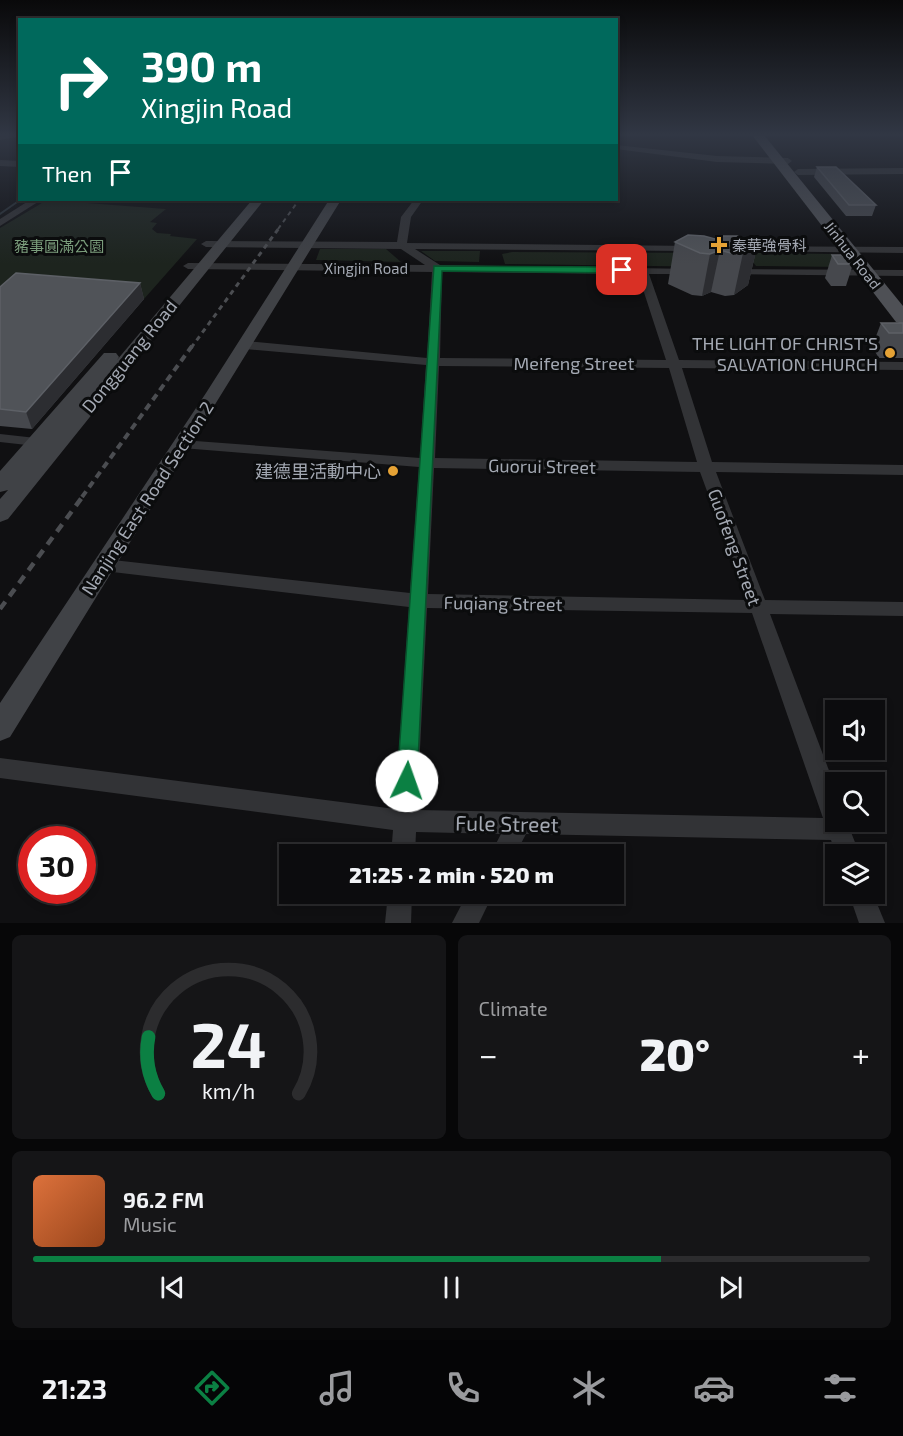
<!DOCTYPE html>
<html lang="en">
<head>
<meta charset="utf-8">
<style>
	body { margin:0; font-family:"Exo 2","Noto Sans TC",sans-serif; background:#151517; color:#f1f3f6; height:100vh; display:flex; flex-direction:column; font-size:22px; white-space:nowrap }
	* { box-sizing:border-box; margin:0 }
	p { font-size:20px; color:#9a9b9e }
	.icon { flex:none; width:33px; height:33px; fill:none; stroke:currentColor; stroke-width:2; stroke-linecap:round; stroke-linejoin:round }
	.map { position:relative; height:923px; overflow:hidden }
	.side { display:flex; flex-direction:column; gap:12px; padding:12px; background:#070708; flex:1 }
	.side>* { flex:none }
	.banner { position:absolute; left:18px; top:18px; width:600px; height:183px; border-radius:0px; box-shadow:0 3px 9px #0003,0 0 0 2px #2c2c2e; background:#00695c; color:#fff; overflow:hidden }
	.controls { position:absolute; left:825px; top:700px; display:grid; gap:12px }
	.controls a { display:grid; place-items:center; width:60px; height:60px; border-radius:0px; background:#0c0c0e; box-shadow:0 3px 9px #0003,0 0 0 2px #2c2c2e; font-size:30px }
	.speed { position:absolute; left:18px; top:826px; display:flex; gap:12px; font-size:30px; font-weight:700; text-align:center }
	.speed>* { display:grid; place-content:center; width:78px; height:78px; border-radius:50%; background:#0c0c0e; box-shadow:0 3px 9px #0003,0 0 0 2px #2c2c2e; line-height:1 }
	.speed .limit { border:9px solid #d22; background:#fff; color:#111 }
	.pin { position:absolute; display:grid; place-items:center; width:51px; height:51px; color:#fff; margin:-26px; border-radius:12px; box-shadow:0 3px 9px #0006 }
	.me { position:absolute; width:66px; margin:-33px; rotate:3deg; stroke-linejoin:round; filter:drop-shadow(0 0 4px #0008) }
	.turn { display:flex; align-items:center; gap:21px; height:126px; padding:0 24px; font-size:27px }
	.turn .icon { width:78px; height:78px; stroke-width:2.5 }
	.turn b { display:block; font-size:42px; line-height:51px }
	.then { display:flex; align-items:center; height:57px; padding:0 24px; background:#0003; gap:12px; font-size:22px }
	.big { font-size:45px; font-weight:800; line-height:1.1 }
	.side .card { flex:1; display:flex; flex-direction:column; justify-content:center; gap:9px; min-width:0; padding:0 21px; border-radius:9px; background:#151517 }
	.side .dial { align-items:center; gap:0 }
	.dial svg { height:156px; overflow:visible; fill:none; stroke:#2c2c2e; stroke-width:7; stroke-linecap:round; text-anchor:middle }
	.dial text { fill:#f1f3f6; stroke:none }
	.song { display:flex; align-items:center; gap:18px }
	.cover { width:72px; height:72px; border-radius:9px; background:linear-gradient(135deg,hsl(20 70% 55%),hsl(20 70% 35%)) }
	.played { height:6px; border-radius:3px; background:linear-gradient(90deg,#0b8043 75%,#2c2c2e 75%) }
	.keys { display:flex; justify-content:space-around; direction:ltr }
	.heat { display:flex; justify-content:space-between; align-items:center; font-size:33px; direction:ltr }
	.side .tiles { flex:1; display:grid; gap:12px; grid-template-columns:1fr 1fr }
	.card:last-child { grid-column:span 2 }
	.trip { position:absolute; left:279px; top:844px; width:345px; height:60px; border-radius:0px; background:#0c0c0e; box-shadow:0 3px 9px #0003,0 0 0 2px #2c2c2e; font-weight:800; line-height:60px; text-align:center }
	.tab-bar { display:flex; height:96px; justify-content:space-around; align-items:center; background:#050506; color:#9a9b9e }
	.tab-bar .icon { width:42px; height:42px }
	.tab-bar .selected { color:#0b8043 }
	.tab-bar b { font-size:27px; color:#f1f3f6 }
	.map>svg:first-child { display:block }
	.green { fill:#1d241e }
	.lines { fill:none; stroke-linecap:round; stroke-linejoin:round }
	.stream { stroke:#2b3339; stroke-width:2 }
	.street { fill:#323336; fill-rule:evenodd }
	.secondary { fill:#404246; fill-rule:evenodd }
	.primary { fill:#4e5055; fill-rule:evenodd }
	.rail-far3 { stroke:#4b4d51; stroke-width:2; stroke-dasharray:4.5 4; stroke-linecap:butt }
	.rail-far2 { stroke:#4b4d51; stroke-width:3; stroke-dasharray:5 4.5; stroke-linecap:butt }
	.rail-far1 { stroke:#4b4d51; stroke-width:4; stroke-dasharray:7 5; stroke-linecap:butt }
	.rail { stroke:#4b4d51; stroke-width:4.5; stroke-dasharray:9 7; stroke-linecap:butt }
	.wall { fill:#46484d }
	.shaded-wall { fill:#2c2d31 }
	.building { fill:#505358; stroke:#5d6066; stroke-width:1.5 }
	.route { fill:#0b8043; stroke:#07532c; stroke-width:1.5 }
	.poi-dot { fill:#e5a235; stroke:#0b0c0d; stroke-width:2 }
	.labels { text-anchor:middle; dominant-baseline:central; stroke-width:6; stroke-linejoin:round; paint-order:stroke }
	.far-poi-label { font-size:15px; fill:#a3a8b2; stroke:#0b0c0d; text-anchor:start }
	.far-park-label { font-size:15px; fill:#7a9c7b; stroke:#0b0c0d }
	.far-street-label { font-size:15px; fill:#a3a8b2; stroke:#0b0c0d }
	.poi-label { font-size:18px; fill:#a3a8b2; stroke:#0b0c0d; text-anchor:end }
	.street-label { font-size:18px; fill:#a3a8b2; stroke:#0b0c0d }
	.near-street-label { font-size:21px; fill:#a3a8b2; stroke:#0b0c0d }
</style>
</head>
<body>
<div class="map">
<svg width="903" height="923" viewBox="0 0 903 923">
	<rect width="100%" height="100%" fill="#101012"/>
	<g class="green">
		<path d="M47,200l119,9 -16,13 7,1 -5,6 5,4 14,1 -1,2 27,3 -53,60 -144,-11v-60z"/>
		<path d="M320,249h66l15,13 -85,-2z"/>
		<path d="M421,251h59l-1,11 -44,-1z"/>
		<path d="M512,252l206,1 6,14 -219,-3 -3,-10z"/>
		<path d="M758,253l72,1 11,3v10l-85,-1 -8,-10z"/>
	</g>
	<g class="lines">
		<path class="stream" d="M0,214l20,-14"/>
		<g class="street">
			<path d="M17,135l-1,2 -16,3v-4z"/>
			<path d="M616,145l101,11 71,2 4,3 -4,3 -71,-2 -101,-13z"/>
			<path d="M0,160l20,1v6l-20,-1z"/>
			<path d="M903,168v6l-105,1 -4,-3 4,-3z"/>
			<path d="M30,200h11l-41,26v-7z"/>
			<path d="M414,200h9l-12,17 -4,26 289,3v4l-4,1 -277,-2 25,16 254,4 1,2 -5,3h-41l30,86 224,2v8l-221,-2 30,94 191,3v10l-187,-3 49,128 138,2v14l-133,-2 66,175v33h11l13,33h-24l-5,-15 -305,-6 -11,21h-25l11,-21 -85,-2 -1,23h-24l2,-25 -393,-52v-20l395,51 14,-202 -305,-36 -6,-2 -3,-4 3,-4 6,-2 306,34 9,-126 -237,-19 -7,-4 7,-4 238,18 6,-93 -181,-16 -6,-4 6,-4 182,17 5,-86 -244,-3 -5,-3 5,-3 237,2 -24,-16 -195,-2 -5,-3 5,-3 191,1 4,-25zM442,272l196,2 28,86 -226,-2zM439,366l230,2 28,94 -262,-4zM434,468l266,4 47,128 -319,-6zM427,608l325,5 71,205 -406,-8z"/>
			<path d="M737,246l166,1v6l-170,-2 -1,-2z"/>
			<path d="M732,269l171,1v6l-175,-2 -1,-2z"/>
			<path d="M0,434l45,5 7,4 -7,4 -45,-5z"/>
			<path d="M388,894h24l-1,29h-26z"/>
			<path d="M467,894h26l-14,29h-27z"/>
			<path d="M849,894h24l12,29h-26z"/>
		</g>
		<g class="secondary">
			<path d="M252,200h12l-256,319 -8,3v-23l8,-9 -8,2v-21l104,-118h12l3,4 -2,3z"/>
			<path d="M329,200h12l-331,537 -10,4v-38l206,-310z"/>
		</g>
		<path class="primary" d="M752,135h12l139,171v18l-7,-2z"/>
		<path class="rail-far3" d="M278,229l21,-29"/>
		<path class="rail-far2" d="M191,348l88,-120"/>
		<path class="rail-far1" d="M82,497l110,-151"/>
		<path class="rail" d="M0,609l83,-113"/>
	</g>
	<g class="wall">
		<path d="M817,167l59,38 -4,11h-26l-32,-39z"/>
		<path d="M675,242l83,1 -10,42 -14,10 -9,1 -14,-4 -9,4 -10,-1 -24,-11z"/>
		<path d="M832,255l21,9 -7,22h-15l-6,-8z"/>
		<path d="M140,283l4,16 -112,130 -32,-3v-139z"/>
		<path d="M881,323h22v35h-24l-7,-11z"/>
	</g>
	<g class="shaded-wall">
		<path d="M758,243l-10,42 -14,10 9,-42z"/>
		<path d="M720,250l-9,42 -9,4 8,-42z"/>
		<path d="M140,283l4,16 -112,130 -6,-17z"/>
	</g>
	<g class="building">
		<path d="M817,167h19l40,38h-27z"/>
		<path d="M688,235l16,1 11,3 6,-3h16l21,7 -15,10 -9,1 -14,-4 -10,4 -10,-1 -25,-11z"/>
		<path d="M832,255h15l6,9h-15z"/>
		<path d="M16,273l124,10 -114,129 -26,-3v-122z"/>
		<path d="M881,323h22v10h-14z"/>
	</g>
	<linearGradient id="sky" x2="0" y2="1"><stop stop-color="#09090a"/><stop offset="0.51" stop-color="#313744"/><stop offset="1" stop-color="#313744" stop-opacity="0"/></linearGradient>
	<rect width="903" height="264" fill="url(#sky)"/>
	<path class="route" d="M434,266l188,1 5,3 -5,3 -180,-2 -25,510 -3,7 -7,2 -7,-2 -3,-7z"/>
	<g class="poi-dot">
		<path d="M716 236h6v6h6v6h-6v6h-6v-6h-6v-6h6z"/>
		<circle cx="890" cy="353" r="6"/>
		<circle cx="393" cy="471" r="6"/>
	</g>
	<g class="labels">
		<g class="far-poi-label">
			<text x="732" y="245">秦華強骨科</text>
		</g>
		<g class="far-park-label">
			<text x="59" y="246">豬事圓滿公園</text>
		</g>
		<g class="far-street-label">
			<text transform="translate(853 255) rotate(52)">Jinhua Road</text>
			<text x="366" y="268">Xingjin Road</text>
		</g>
		<g class="poi-label">
			<text x="878" y="343">THE LIGHT OF CHRIST'S<tspan x="878" dy="21">SALVATION CHURCH</tspan></text>
			<text x="381" y="471">建德里活動中心</text>
		</g>
		<g class="street-label">
			<text transform="translate(129 356) rotate(-51)">Dongguang Road</text>
			<text x="574" y="363">Meifeng Street</text>
			<text transform="translate(542 466) rotate(1)">Guorui Street</text>
			<text transform="translate(147 498) rotate(-57)">Nanjing East Road Section 2</text>
			<text transform="translate(735 547) rotate(70)">Guofeng Street</text>
			<text transform="translate(503 603) rotate(1)">Fuqiang Street</text>
		</g>
		<g class="near-street-label">
			<text transform="translate(507 823) rotate(1)">Fule Street</text>
		</g>
	</g>
</svg>
<div class="controls">
<a><svg class="icon" aria-label="sound" viewBox="0 0 24 24"><path d="M4 9h4l5-4v14l-5-4H4zM17 9q2 3 0 6"/></svg></a>
<a><svg class="icon" aria-label="search" viewBox="0 0 24 24"><circle cx="10" cy="10" r="6"/><path d="M15 15l6 6"/></svg></a>
<a><svg class="icon" aria-label="layers" viewBox="0 0 24 24"><path d="M12 4l9 5-9 5-9-5zM3 14l9 5 9-5"/></svg></a>
</div>
<div class="speed"><div class="limit">30</div></div>
<div class="pin" style="left:622px;top:270px;background:#d93025"><svg class="icon" aria-label="arrive" viewBox="0 0 24 24"><path d="M6 21V4h12l-3 4 3 4H6"/></svg></div>
<svg class="me" style="left:407px;top:781px" viewBox="-20 -20 40 40"><circle r="19" fill="#fff"/><path d="M0-13L10 11 0 6-10 11z" fill="#0b8043"/></svg>
<div class="trip">21:25 · 2 min · 520 m</div>
<div class="banner">
<div class="turn"><svg class="icon" aria-label="right" viewBox="0 0 24 24"><path d="M7 20v-9h11M14 6l5 5-5 5"/></svg><div><b>390 m</b>Xingjin Road</div></div>
<div class="then">Then<svg class="icon" aria-label="arrive" viewBox="0 0 24 24"><path d="M6 21V4h12l-3 4 3 4H6"/></svg></div>
</div>
</div>
<section class="side">
<div class="tiles">
<div class="card dial"><svg viewBox="0 0 100 80">
<path d="M14 69A42 42 0 1 1 86 69"/>
<path d="M14 69A42 42 0 0 1 9 40" stroke="#0b8043"/>
<text x="50" y="56" font-size="32" font-weight="700">24</text>
<text x="50" y="72" font-size="11">km/h</text>
</svg></div>
<div class="card"><p>Climate</p>
<div class="heat"><a>−</a><b class="big">20°</b><a>+</a></div>
</div>
<div class="card">
<div class="song"><i class="cover"></i><div><b>96.2 FM</b><p>Music</p></div></div>
<div class="played"></div>
<div class="keys"><svg class="icon" aria-label="previous" viewBox="0 0 24 24"><path d="M18 5L8 12l10 7zM5 5v14"/></svg><svg class="icon" aria-label="pause" viewBox="0 0 24 24"><path d="M8 5v14M16 5v14"/></svg><svg class="icon" aria-label="next" viewBox="0 0 24 24"><path d="M6 5l10 7-10 7zM19 5v14"/></svg></div>
</div>
</div>
</section>
<nav class="tab-bar">
<b>21:23</b>
<svg class="icon selected" aria-label="directions" viewBox="0 0 24 24"><path d="M12 3l9 9-9 9-9-9zM9 14v-3h6M13 9l2 2-2 2"/></svg>
<svg class="icon" aria-label="music" viewBox="0 0 24 24"><path d="M9 18V5l10-2v13"/><circle cx="6" cy="18" r="3"/><circle cx="16" cy="16" r="3"/></svg>
<svg class="icon" aria-label="phone" viewBox="0 0 24 24"><path d="M5 4h4l2 5-3 2q2 4 5 5l2-3 5 2v4C11 20 4 13 5 4z"/></svg>
<svg class="icon" aria-label="climate" viewBox="0 0 24 24"><path d="M12 3v18M4 7l16 10M4 17L20 7"/></svg>
<svg class="icon" aria-label="car" viewBox="0 0 24 24"><path d="M5 17H2v-5l4-1 3-4h7l3 4 3 1v5h-3M9 17h6M6 11h13"/><circle cx="7" cy="17" r="2"/><circle cx="17" cy="17" r="2"/></svg>
<svg class="icon" aria-label="filters" viewBox="0 0 24 24"><path d="M4 7h16M4 17h16"/><circle cx="9" cy="7" r="2"/><circle cx="15" cy="17" r="2"/></svg>
</nav>
</body>
</html>
